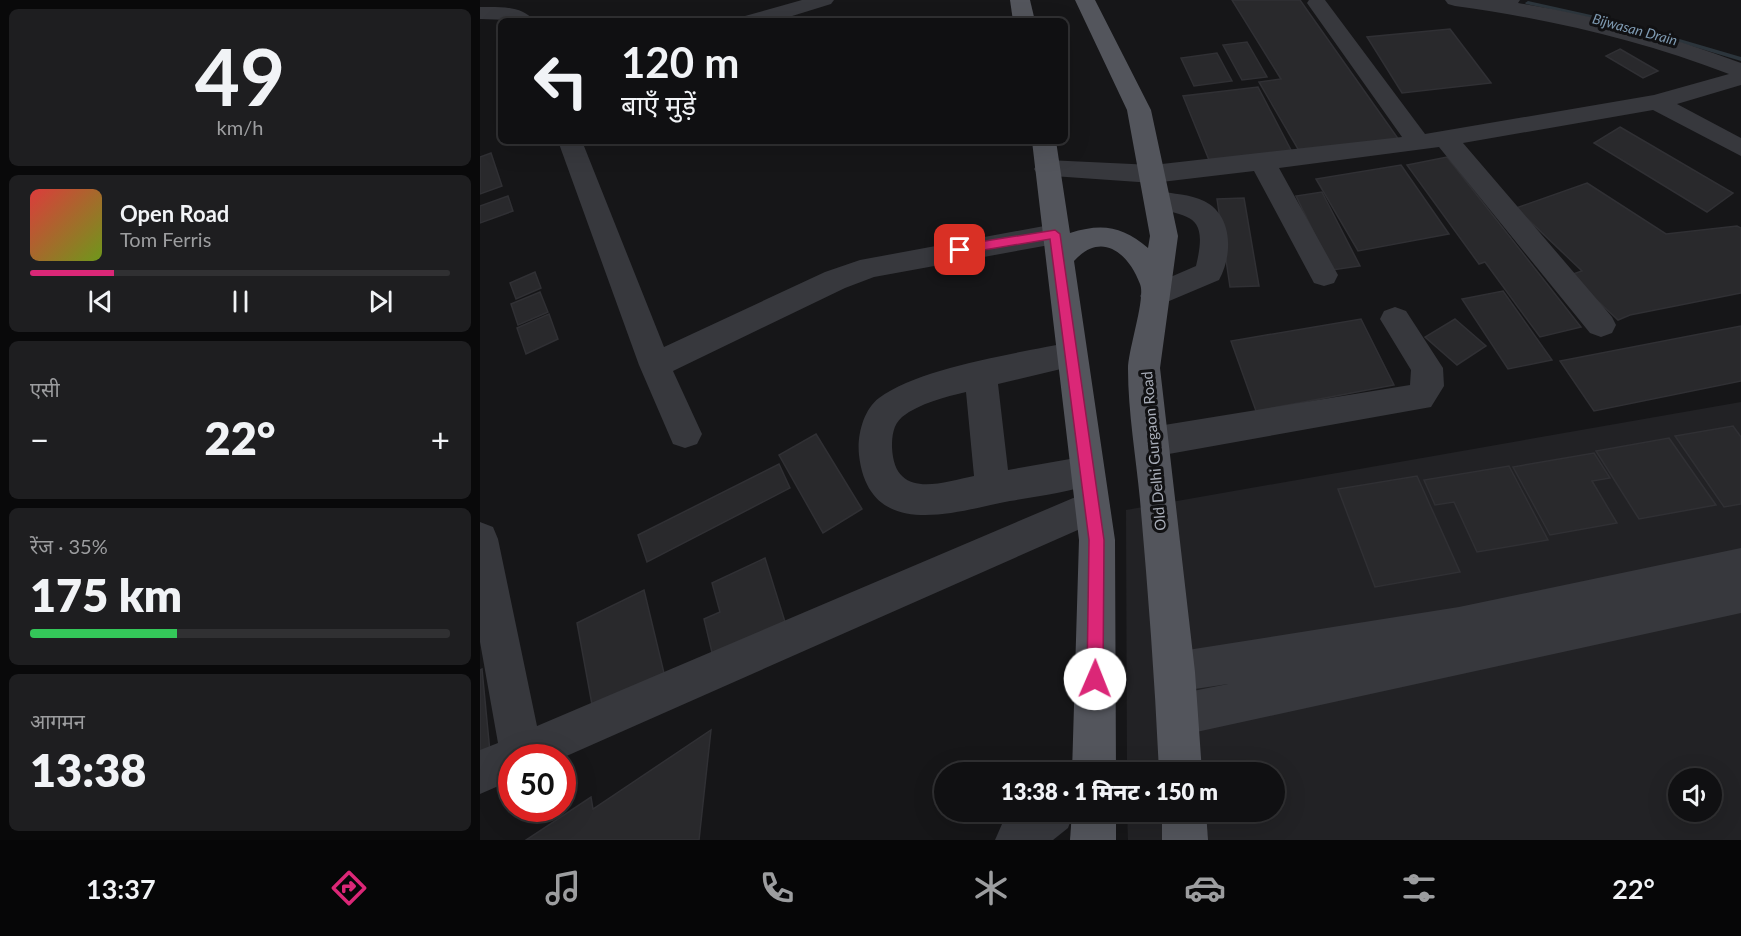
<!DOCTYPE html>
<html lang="hi">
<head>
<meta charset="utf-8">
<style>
	body { margin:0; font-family:Lato,"Noto Sans Devanagari",sans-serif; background:#1e1e20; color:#f1f3f6; height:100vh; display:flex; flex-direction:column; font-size:22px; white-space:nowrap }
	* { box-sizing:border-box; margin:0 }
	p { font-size:20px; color:#9c9d9f }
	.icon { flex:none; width:33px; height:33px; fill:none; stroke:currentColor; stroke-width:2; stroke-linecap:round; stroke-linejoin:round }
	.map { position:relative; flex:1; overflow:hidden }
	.drawer { display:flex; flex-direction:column; gap:9px; padding:9px; background:#09090a; width:480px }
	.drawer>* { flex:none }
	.guide { position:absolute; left:18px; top:18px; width:570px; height:126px; border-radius:9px; box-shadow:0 6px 24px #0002,0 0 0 2px #303032; background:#101012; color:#f1f3f6; overflow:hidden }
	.tools { position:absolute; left:1188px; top:768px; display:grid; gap:12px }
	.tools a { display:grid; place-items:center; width:54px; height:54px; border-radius:50%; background:#101012; box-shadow:0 6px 24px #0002,0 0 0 2px #303032; font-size:30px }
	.speed { position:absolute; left:18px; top:744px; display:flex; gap:12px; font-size:30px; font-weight:700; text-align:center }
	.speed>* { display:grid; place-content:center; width:78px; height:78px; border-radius:50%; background:#101012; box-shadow:0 6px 24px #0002,0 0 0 2px #303032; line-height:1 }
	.speed .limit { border:9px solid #d22; background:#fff; color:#111 }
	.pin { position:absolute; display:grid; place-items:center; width:51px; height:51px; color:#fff; margin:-26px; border-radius:12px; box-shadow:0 3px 9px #0006 }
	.me { position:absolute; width:66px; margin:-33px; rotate:1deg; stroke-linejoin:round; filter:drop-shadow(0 0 4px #0008) }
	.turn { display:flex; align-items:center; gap:21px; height:126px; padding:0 24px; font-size:27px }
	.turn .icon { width:78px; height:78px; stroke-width:2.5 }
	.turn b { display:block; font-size:42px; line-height:51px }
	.big { font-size:45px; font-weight:800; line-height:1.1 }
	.drawer .widget { flex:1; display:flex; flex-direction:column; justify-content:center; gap:9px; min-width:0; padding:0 21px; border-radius:9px; background:#1e1e20 }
	.drawer .dial { align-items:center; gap:0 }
	.dial b { font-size:78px; line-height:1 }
	.song { display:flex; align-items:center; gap:18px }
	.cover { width:72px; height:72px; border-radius:9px; background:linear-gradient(135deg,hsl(0 70% 55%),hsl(80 70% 35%)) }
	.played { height:6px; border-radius:3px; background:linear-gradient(90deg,#db2777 20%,#303032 20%) }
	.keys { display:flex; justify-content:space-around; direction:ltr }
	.heat { display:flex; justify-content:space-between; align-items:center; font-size:33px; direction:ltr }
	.charge { height:9px; border-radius:4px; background:linear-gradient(90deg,#34c759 35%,#303032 0) }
	.trip { position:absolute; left:454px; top:762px; width:351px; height:60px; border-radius:30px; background:#101012; box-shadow:0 6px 24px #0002,0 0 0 2px #303032; font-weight:800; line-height:60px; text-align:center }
	.tabs { display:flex; height:96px; justify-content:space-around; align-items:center; background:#060607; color:#9c9d9f }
	.tabs .icon { width:42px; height:42px }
	.tabs .on { color:#db2777 }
	.tabs b { font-size:27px; color:#f1f3f6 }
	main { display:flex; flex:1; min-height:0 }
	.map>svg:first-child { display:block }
	.built { fill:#222225; fill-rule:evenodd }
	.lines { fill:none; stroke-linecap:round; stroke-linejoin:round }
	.stream { fill:#2c353c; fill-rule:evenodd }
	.building { fill:#29292c; stroke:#303034; stroke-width:1.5 }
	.minor { fill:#37383d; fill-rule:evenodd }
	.major { fill:#53555c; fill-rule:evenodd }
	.route { fill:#db2777; stroke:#8e194d; stroke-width:1.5 }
	.labels { text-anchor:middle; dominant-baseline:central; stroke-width:6; stroke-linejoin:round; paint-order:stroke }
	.far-water-label { font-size:14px; font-style:italic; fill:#7f9bb3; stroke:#111113 }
	.street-label { font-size:15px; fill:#a8adb8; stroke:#111113 }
</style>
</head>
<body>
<main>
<section class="drawer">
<div class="widget dial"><b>49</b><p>km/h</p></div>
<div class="widget">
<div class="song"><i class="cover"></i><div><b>Open Road</b><p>Tom Ferris</p></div></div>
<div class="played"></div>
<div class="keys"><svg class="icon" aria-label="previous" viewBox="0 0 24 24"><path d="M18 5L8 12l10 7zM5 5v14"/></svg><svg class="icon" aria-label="pause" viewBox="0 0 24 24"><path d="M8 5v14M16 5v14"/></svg><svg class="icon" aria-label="next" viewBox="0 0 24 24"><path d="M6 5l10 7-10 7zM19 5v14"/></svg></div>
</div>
<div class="widget"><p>एसी</p>
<div class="heat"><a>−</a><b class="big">22°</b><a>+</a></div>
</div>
<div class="widget"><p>रेंज · 35%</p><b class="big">175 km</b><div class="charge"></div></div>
<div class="widget"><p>आगमन</p><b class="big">13:38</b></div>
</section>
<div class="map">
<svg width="1261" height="840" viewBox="0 0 1261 840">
	<rect width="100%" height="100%" fill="#161618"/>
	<path class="built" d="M1261,402v438h-613l-1,-28h148v-40h-148l-1,-262zM1198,778h34v34h-34z"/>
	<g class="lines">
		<path class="stream" d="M1048,1l90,20 123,36v4l-126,-38 -89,-19 -1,-1z"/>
	</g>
	<g class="building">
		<path d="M752,0h68l99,140 -97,16 -43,-74 22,-3z"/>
		<path d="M970,29l41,54 -89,10 -35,-56z"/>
		<path d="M767,42l20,35 -25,3 -19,-35z"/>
		<path d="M1140,49l38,22 -15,7 -37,-22z"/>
		<path d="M737,53l15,28 -38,5 -13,-28z"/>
		<path d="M778,87l35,67 -82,11 -28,-69z"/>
		<path d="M1140,127l113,66 -26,19 -113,-69z"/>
		<path d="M11,153l11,33 -22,8v-37z"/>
		<path d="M967,157l134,170 -41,10 -55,-75 -6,2 -72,-99z"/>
		<path d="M921,165l48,69 -91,17 -42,-72z"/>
		<path d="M1107,183l79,51 71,-8 4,2v65l-111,22 -12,5 -48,-45 12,-4 -66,-63z"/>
		<path d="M842,192l38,74 -28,4 -36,-74z"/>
		<path d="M28,196l5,15 -33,12v-17z"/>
		<path d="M764,198l15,88 -29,1 -13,-88z"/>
		<path d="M55,272l6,16 -25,11 -6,-16z"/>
		<path d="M1023,291l49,69 -44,9 -46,-70z"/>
		<path d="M60,292l8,20 -30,13 -7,-21z"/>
		<path d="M69,314l9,25 -32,15 -9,-26z"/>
		<path d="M881,319l33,66 -138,26 -25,-70z"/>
		<path d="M975,319l31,27 -29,19 -32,-28z"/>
		<path d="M1261,326v55l-147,30 -34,-50z"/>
		<path d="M1253,426l8,11v67l-17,3 -49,-71z"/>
		<path d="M336,434l46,75 -39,24 -44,-78z"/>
		<path d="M1189,438l47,67 -77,14 -43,-68z"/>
		<path d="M1114,453l16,25 -18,3 25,42 -67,12 -37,-68z"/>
		<path d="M299,464l11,24 -143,74 -9,-27z"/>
		<path d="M1029,466l39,74 -71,12 -23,-50 -19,3 -11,-25z"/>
		<path d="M937,476l43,96 -85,15 -37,-98z"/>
		<path d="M285,558l21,67 -72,36 -10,-42 16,-7 -8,-29z"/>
		<path d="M164,590l20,83 -71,37 -16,-87z"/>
		<path d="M2,669l8,83 -10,5v-87z"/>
		<path d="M231,730l-12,110h-173l65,-43 2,12z"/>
	</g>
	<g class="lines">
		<g class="minor">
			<path d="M322,0h32l-3,4 -55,17h-34l3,-5z"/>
			<path d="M829,0h16l100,134 229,-39 75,-21c-89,-34 -179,-55 -274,-68l-7,-2 -3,-4h75l-2,3c77,12 151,33 223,60v22l-64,19 64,34v18l-88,-46 -190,33 149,174 4,8 -4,8 -11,4 -11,-4 -151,-186 -160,21 59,107 -4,8 -10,3 -10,-3 -60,-112 -101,12 -115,-8 -4,-6 4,-6 9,-3 106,5 249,-28 -95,-134z"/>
			<path d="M0,7c17,0 42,-2 54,14l-54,-2z"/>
			<path d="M78,141h24l82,206 161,-75 35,-12 195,-36 10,3 4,7 -4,7 -10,3 -181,33 -29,11 -172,83 29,63 -5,10 -12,4 -12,-4 -34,-79z"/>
			<path d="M678,191c15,3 32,3 46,10 29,14 29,54 15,79l-64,27 -10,-3 -5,-8 5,-8 51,-22c13,-54 -7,-48 -47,-60l-4,-6 4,-6z"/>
			<path d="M915,307l11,4 37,57 1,18 -13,21 -279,50 -12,-5 -5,-10 5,-10 12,-5 258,-42 1,-15 -31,-51 4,-8z"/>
			<path d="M591,342l11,4 5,9 -5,9 -84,20 10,86 79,-14 12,4 5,11 -5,11c-28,10 -59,14 -89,19 -56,11 -141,41 -151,-46 -2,-19 4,-45 20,-57 41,-31 141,-45 192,-56zM486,392l8,84c-34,7 -80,24 -82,-29 0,-11 1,-22 10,-30 18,-14 43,-20 64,-25z"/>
			<path d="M612,490l13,4 5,12 -5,12 -543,240h-50v22l-32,14v-44l18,-7 -18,-101v-120l13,5 5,12 39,187z"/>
			<path d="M1261,548v65l-563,123 -15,-6 -6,-15 6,-15 15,-6 50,-10 -53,8 -14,-6 -6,-14 6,-14 14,-6 284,-45z"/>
			<path d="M537,812h57l-6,16 -15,12h-58l7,-16z"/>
		</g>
		<g class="major">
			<path d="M530,0h20l5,21h-22z"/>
			<path d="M595,0h20l56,110 27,126 -18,132 35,304 7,100h-43c-4,-91 -11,-181 -19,-272 -4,-43 -12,-88 -12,-131 0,-19 18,-71 12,-85 -12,-32 -39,-53 -66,-23l41,279 1,232h-44l7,-232 -47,-399h24l14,92c32,-10 52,-7 78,15l2,-12 -23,-126z"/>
			<path d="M592,812h44v28h-46z"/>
			<path d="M682,812h44l2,28h-46z"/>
		</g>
	</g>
	<path class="route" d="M575,230l5,4 44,306 -1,139 -2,6 -6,3 -6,-3 -2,-6 2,-139 -39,-301 -90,15 -6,-4 6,-5z"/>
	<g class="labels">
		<g class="far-water-label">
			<text transform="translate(1155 29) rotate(15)">Bijwasan Drain</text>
		</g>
		<g class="street-label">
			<text transform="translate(673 451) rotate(-95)">Old Delhi Gurgaon Road</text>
		</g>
	</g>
</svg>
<div class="tools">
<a><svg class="icon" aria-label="sound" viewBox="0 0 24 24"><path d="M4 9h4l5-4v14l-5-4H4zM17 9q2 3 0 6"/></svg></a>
</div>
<div class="speed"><div class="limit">50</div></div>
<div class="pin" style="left:480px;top:250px;background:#d93025"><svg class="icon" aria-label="arrive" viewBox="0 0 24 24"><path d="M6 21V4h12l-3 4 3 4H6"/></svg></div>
<svg class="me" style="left:615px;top:679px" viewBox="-20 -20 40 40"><circle r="19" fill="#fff"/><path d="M0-13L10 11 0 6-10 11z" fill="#db2777"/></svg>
<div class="trip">13:38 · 1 मिनट · 150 m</div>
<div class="guide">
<div class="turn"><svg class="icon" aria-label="left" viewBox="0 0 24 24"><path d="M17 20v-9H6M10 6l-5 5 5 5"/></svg><div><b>120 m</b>बाएँ मुड़ें</div></div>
</div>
</div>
</main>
<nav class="tabs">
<b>13:37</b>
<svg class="icon on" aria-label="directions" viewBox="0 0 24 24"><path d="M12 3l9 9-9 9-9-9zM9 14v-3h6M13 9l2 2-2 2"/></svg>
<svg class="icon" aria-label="music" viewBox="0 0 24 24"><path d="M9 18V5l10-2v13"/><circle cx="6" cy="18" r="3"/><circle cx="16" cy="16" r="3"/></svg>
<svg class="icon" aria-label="phone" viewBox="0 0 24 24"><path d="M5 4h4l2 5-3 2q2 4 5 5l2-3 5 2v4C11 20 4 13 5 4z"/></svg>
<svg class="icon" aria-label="climate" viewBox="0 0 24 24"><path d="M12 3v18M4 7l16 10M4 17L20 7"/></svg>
<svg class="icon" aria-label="car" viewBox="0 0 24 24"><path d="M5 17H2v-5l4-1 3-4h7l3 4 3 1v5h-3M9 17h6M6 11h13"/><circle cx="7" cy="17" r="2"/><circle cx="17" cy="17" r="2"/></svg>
<svg class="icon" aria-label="filters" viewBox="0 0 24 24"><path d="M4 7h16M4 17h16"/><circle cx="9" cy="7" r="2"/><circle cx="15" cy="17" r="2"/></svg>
<b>22°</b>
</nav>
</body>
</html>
